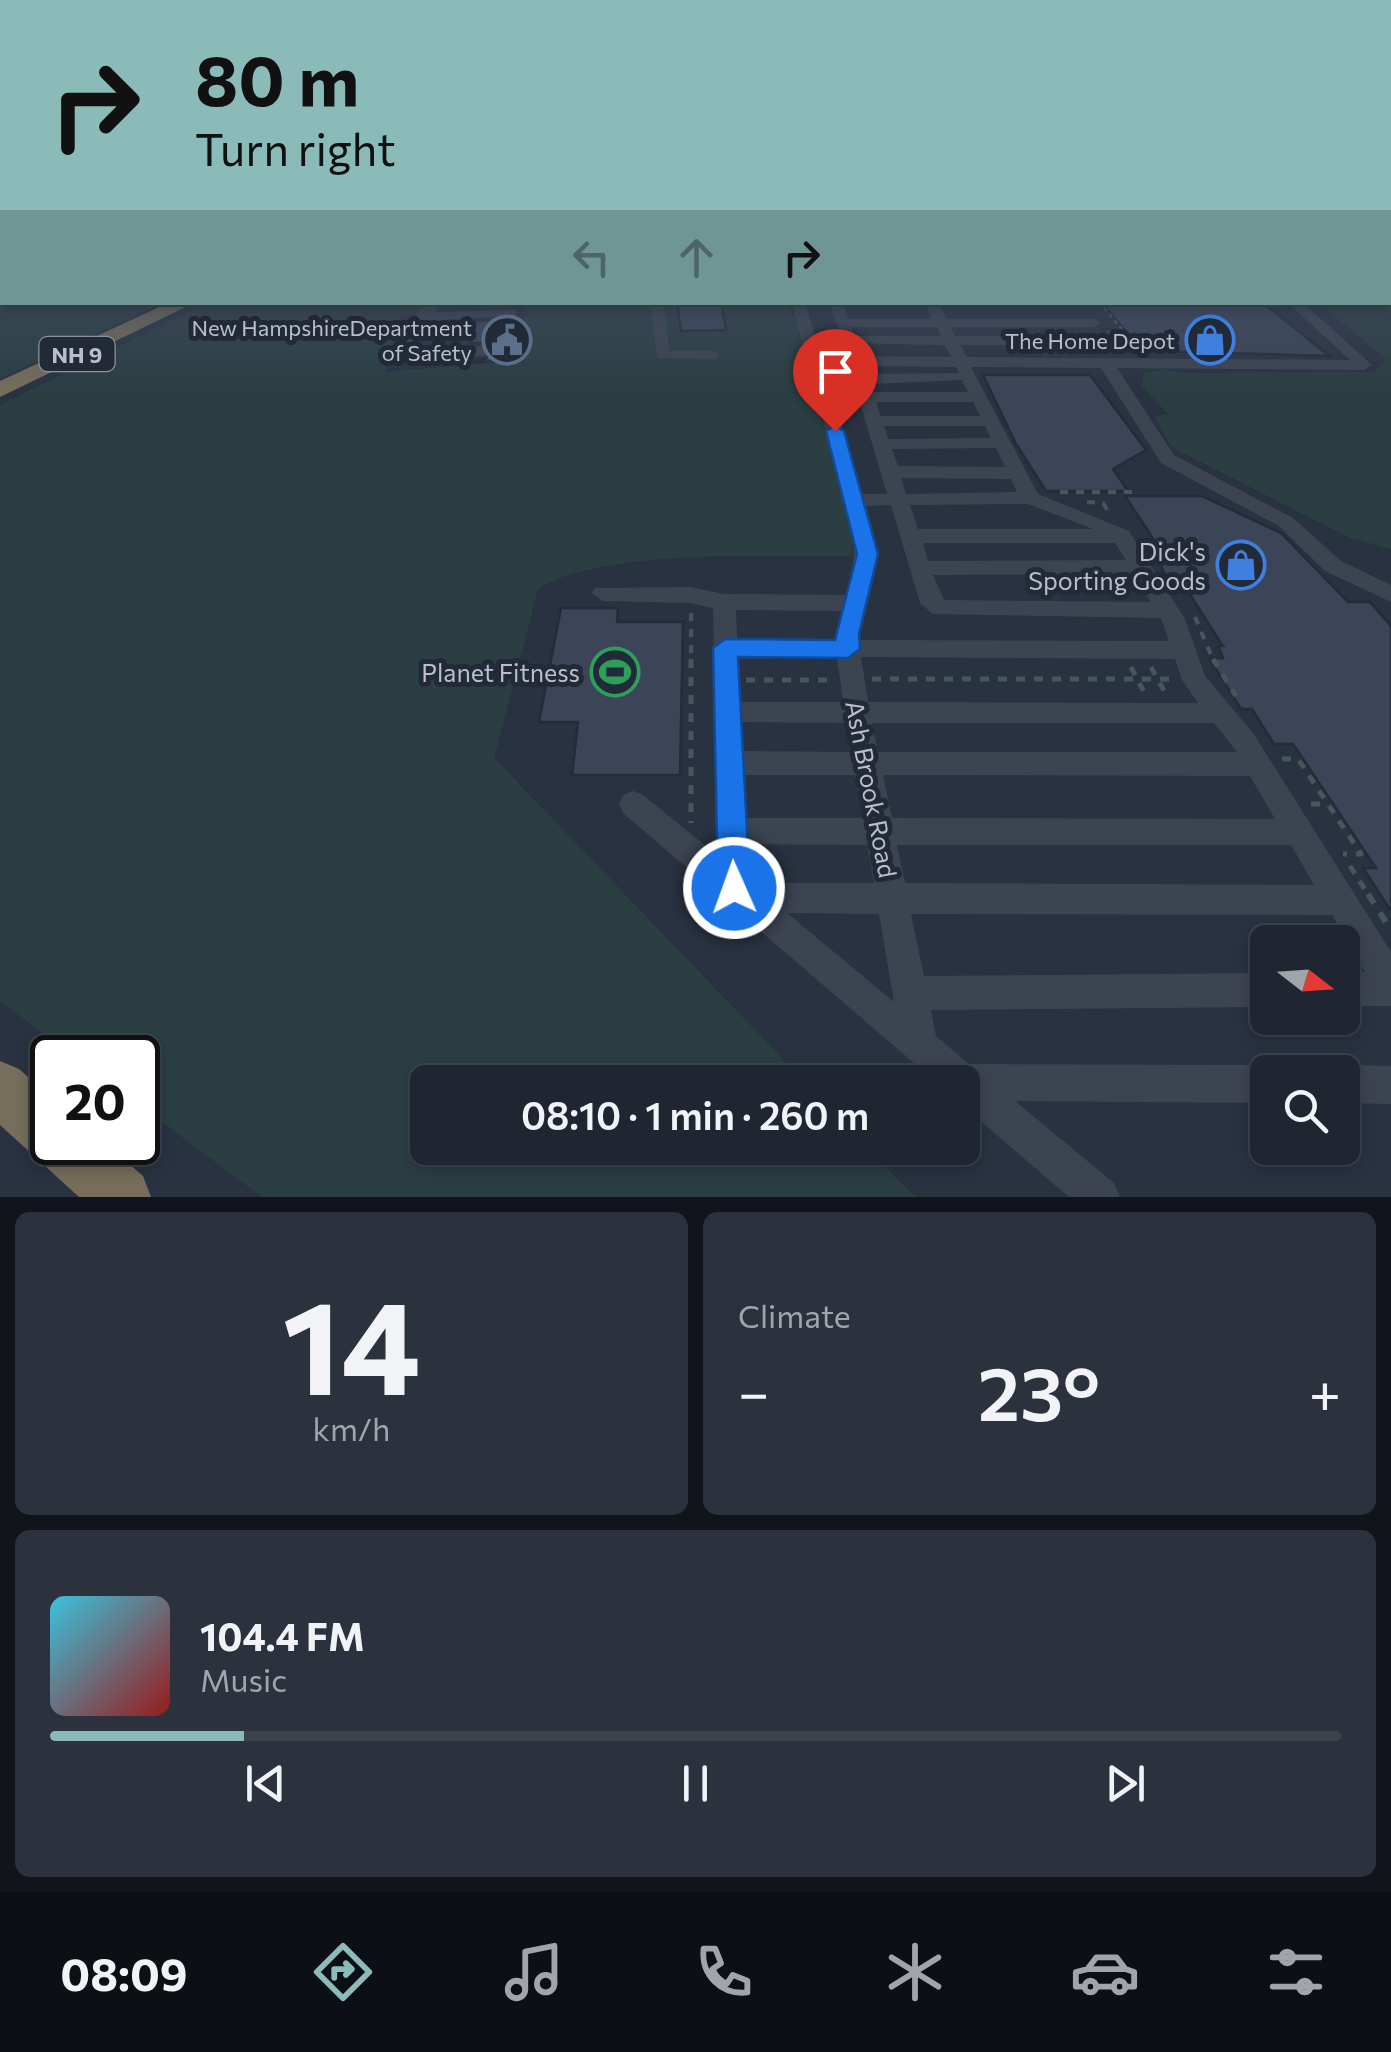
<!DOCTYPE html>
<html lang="en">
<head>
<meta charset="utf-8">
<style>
	body { margin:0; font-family:Commissioner,sans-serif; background:#2c323d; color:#f1f3f6; height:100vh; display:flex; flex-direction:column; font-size:38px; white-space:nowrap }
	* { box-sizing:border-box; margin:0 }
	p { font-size:32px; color:#a1a5ab }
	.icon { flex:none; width:55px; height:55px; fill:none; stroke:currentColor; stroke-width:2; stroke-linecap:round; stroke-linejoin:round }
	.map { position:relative; height:1197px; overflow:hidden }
	.side { display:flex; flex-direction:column; gap:15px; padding:15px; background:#11151b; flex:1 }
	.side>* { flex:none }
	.guide { position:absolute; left:0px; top:0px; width:1392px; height:305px; box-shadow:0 5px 15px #0003,0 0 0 2px #3c434d; background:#8bbbb9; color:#111; overflow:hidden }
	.needle { width:65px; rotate:107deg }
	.controls { position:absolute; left:1250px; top:925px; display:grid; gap:20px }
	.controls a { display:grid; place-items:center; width:110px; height:110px; border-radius:15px; background:#1f2631; box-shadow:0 5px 15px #0003,0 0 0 2px #3c434d; font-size:50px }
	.speed { position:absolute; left:30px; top:1035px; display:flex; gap:20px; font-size:50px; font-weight:700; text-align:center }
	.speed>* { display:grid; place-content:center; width:130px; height:130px; border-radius:50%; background:#1f2631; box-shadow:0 5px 15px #0003,0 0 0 2px #3c434d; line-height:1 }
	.speed .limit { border:5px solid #111; border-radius:15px; background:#fff; color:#111 }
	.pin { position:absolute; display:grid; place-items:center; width:85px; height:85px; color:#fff; margin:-102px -42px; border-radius:50% 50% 50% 0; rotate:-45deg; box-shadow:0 0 10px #0007 }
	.pin .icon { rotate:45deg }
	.me { position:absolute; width:110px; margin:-55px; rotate:358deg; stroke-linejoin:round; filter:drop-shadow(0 0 8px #0008) }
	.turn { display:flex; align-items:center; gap:35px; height:210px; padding:0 30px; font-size:45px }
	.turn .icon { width:130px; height:130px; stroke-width:2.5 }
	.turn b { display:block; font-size:70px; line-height:85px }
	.lanes { display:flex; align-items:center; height:95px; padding:0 30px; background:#0003; justify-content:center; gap:50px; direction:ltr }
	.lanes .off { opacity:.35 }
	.big { font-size:75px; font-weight:600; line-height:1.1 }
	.side .tile { flex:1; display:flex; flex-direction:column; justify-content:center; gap:15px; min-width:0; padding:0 35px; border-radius:15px; background:#2c323d }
	.side .dial { align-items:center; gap:0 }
	.dial b { font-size:130px; line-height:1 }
	.song { display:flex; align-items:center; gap:30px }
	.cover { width:120px; height:120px; border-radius:15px; background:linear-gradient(135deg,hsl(190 70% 55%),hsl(0 70% 35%)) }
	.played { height:10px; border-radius:5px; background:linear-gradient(90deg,#8bbbb9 15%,#3c434d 15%) }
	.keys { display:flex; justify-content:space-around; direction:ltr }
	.heat { display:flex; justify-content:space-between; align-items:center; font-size:55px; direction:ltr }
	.side .tiles { flex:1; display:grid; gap:15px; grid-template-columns:1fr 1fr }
	.tile:last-child { grid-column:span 2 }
	.trip { position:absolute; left:410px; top:1065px; width:570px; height:100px; border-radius:15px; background:#1f2631; box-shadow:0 5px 15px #0003,0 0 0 2px #3c434d; font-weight:600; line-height:100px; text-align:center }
	.dock { display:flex; height:160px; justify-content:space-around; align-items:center; background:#0c0f14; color:#a1a5ab }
	.dock .icon { width:70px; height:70px }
	.dock .on { color:#8bbbb9 }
	.dock b { font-size:45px; color:#f1f3f6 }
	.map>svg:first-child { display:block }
	.green { fill:#2b3e42 }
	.building { fill:#3c4557; stroke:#242b39; stroke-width:2.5 }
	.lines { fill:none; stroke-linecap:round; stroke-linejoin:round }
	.path-far3 { stroke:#45575a; stroke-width:2.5; stroke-dasharray:4 4; stroke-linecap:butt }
	.path-far2 { stroke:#45575a; stroke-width:4; stroke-dasharray:8 8; stroke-linecap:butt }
	.path-far1 { stroke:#45575a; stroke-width:5; stroke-dasharray:9 9; stroke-linecap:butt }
	.path { stroke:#45575a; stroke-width:6; stroke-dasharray:11 11; stroke-linecap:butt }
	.minor { fill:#3d4451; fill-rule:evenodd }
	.highway { fill:#766e5b; fill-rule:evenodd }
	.route { fill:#1a73e8; stroke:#114b97; stroke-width:2.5 }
	.labels { text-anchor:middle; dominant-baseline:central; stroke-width:10; stroke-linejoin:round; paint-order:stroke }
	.far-poi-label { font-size:22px; fill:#babfcb; stroke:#222937; text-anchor:end }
	.shield { fill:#222937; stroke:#8c929f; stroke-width:2.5 }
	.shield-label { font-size:22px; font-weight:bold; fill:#babfcb }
	.poi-label { font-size:25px; fill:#babfcb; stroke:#222937; text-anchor:end }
	.street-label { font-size:25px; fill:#babfcb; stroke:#222937 }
</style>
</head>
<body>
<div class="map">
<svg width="1391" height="1197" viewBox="0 0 1391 1197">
	<rect width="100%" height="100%" fill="#293241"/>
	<g class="green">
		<path d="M1391,227v322l-43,-12 -177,-90 -16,-30 13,-3 -26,-28 2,-13 23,-4 15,4 191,-1 14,-12 -68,-57 71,-1z"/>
		<path d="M0,240l2,62 160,1 -162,76z"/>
		<path d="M208,303h225l-12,11 -21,2 -15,56 133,-12 8,-50 -4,-7h264l10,19 57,215 -1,19c-80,1 -251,-8 -314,33l-44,169 311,324h-377v66h439l48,49h-653l-124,-93v-46l-63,-1 -75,-56v-596z"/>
	</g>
	<g class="building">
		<path d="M721,302l5,28 -45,1 -4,-28z"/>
		<path d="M1101,302h161l67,54 -208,-6 -19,-21h22z"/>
		<path d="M493,320l-1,9h24l-3,31 -45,3 17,-4 10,-9 -10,-7h-14l1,-5 -13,1 3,-17z"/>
		<path d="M983,375h107l56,75 -33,19 15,22h-82l-30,-47z"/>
		<path d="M1125,496h77l79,37 67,69h22l21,24v285l-28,-43h13l-83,-124h-19l-22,-35h-11l-32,-51h14l-5,-12h5l-45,-70 -11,1 -8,-14 -8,-11h11z"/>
		<path d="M561,608h57l-1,14h66l-3,153h-108l6,-53h-39z"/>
	</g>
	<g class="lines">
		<path class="path-far3" d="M1099,302l23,27"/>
		<g class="path-far2">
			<path d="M1060,492h80"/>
			<path d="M1087,502l16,1 5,8"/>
			<path d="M691,613v49"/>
			<path d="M1195,617l19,45"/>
		</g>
		<g class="path-far1">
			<path d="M691,659v164"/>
			<path d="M1213,659l23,37"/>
			<path d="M1131,667l14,27"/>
			<path d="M1151,667l15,27"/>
			<path d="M872,679h300"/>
			<path d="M746,680h86"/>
			<path d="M1282,759h16l63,95h-18"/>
			<path d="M1311,804h17"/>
			<path d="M1350,866l19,30"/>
		</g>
		<path class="path" d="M1368,894l23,36"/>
		<g class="minor">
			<rect x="0" y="231" width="2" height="6"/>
			<path d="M429,302h14l-8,10 81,-2 1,15 -12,3 -1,-12 -79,5 -6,6 -5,22 69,-3 8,5 -8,5 -83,1 5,-31z"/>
			<path d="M650,302h14l5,49h44l5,2v6l-61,-1z"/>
			<path d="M791,302h14l16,54 130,1 -6,-12 -102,-2 -14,-41h14l5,17h84l-8,-17h14l9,17h147l7,4 -7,4h-143l4,9 149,1 7,4 -7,4h-144l7,12 383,3 -63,-58h15l70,63 -8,5 -247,-2 57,87 119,63 48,43 50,24v17l-66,-31 -46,-45 -118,-63 -60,-95 -130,-1 67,127 91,37 56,88 20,57 48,57 138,219v54h-49v-34h23l-33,-57 -421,-1 13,62 344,-3v34l-337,3 5,26 33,28 299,1 13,6 -13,1v31l-253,-2 99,82 6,14h-51l-107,-92v-23h-26l-313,-269 -4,-9 4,-9 10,-4 10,4 75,61 -5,-248 -23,-5 -87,-2 -11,-8 3,-5 95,-1 34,7 123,1 6,-22 1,-38zM851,327h86l4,9h-87zM824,366l132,1 3,6 -98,1 -8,5 34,115h-25zM962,380l6,12h-95l-3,-8zM876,402h97l7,14h-99zM884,426h101l6,12 -103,1zM996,448l9,19 -107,-1 -6,-17zM901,478l110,1 6,13 -111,2zM1028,504l65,25h-175l-8,-24zM891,505l29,98 13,11 228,4 8,23 -310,-1 16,-67 -1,-38 -8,-29zM923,543h192l11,17 -198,1zM1134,574l17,28 -207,-2 -11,-25zM736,610l106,1 -6,29 -99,-1zM738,657h99l6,45h-103zM861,657l314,2 7,21 16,23 -330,-1zM741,722l105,1 5,29 -108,-1zM872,723h342l23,29h-359zM744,775h111l8,43h-117zM883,775l367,1 25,43 -383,-1zM747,844l120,1 7,38h-124zM897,845h394l23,40 -409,-2zM787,913l92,1 15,88z"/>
			<path d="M1342,1065l49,1v38l-49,-1v-31h-14z"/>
		</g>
		<g class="highway">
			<path d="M170,302h26l-196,95v-16z"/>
			<path d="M0,1061l19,8 33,29v44h52l39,34 8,21h-72l-79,-72z"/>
		</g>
	</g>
	<linearGradient id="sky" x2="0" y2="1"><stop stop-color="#171c24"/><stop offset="0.57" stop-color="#434f65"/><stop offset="1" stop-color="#434f65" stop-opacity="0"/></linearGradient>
	<rect width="1391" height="395" fill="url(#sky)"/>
	<path class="route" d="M835,425l9,6 34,123 -19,80 1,15 -12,9 -110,-1 12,231 -5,11 -11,5 -11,-5 -5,-11 -5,-240 12,-9 110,1 22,-86 -31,-123z"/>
	<defs>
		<g id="civic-ring" transform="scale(2.5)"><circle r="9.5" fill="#222937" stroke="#5c6f8a" stroke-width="1.5"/><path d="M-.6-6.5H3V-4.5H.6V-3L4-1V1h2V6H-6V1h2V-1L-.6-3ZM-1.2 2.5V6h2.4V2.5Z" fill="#5c6f8a"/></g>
		<g id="shop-ring" transform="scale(2.5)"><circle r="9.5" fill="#222937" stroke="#3f7fe0" stroke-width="1.5"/><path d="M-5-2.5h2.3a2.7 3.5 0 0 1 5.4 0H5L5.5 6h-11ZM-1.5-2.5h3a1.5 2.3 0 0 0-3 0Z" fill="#3f7fe0"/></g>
		<g id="stadium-ring" transform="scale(2.5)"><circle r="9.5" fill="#222937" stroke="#2e9e5b" stroke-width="1.5"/><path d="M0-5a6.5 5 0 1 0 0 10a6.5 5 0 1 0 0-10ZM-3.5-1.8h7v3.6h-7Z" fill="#2e9e5b"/></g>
	</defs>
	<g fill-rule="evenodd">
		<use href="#civic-ring" x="507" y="340"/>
		<use href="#shop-ring" x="1210" y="340"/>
		<use href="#shop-ring" x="1241" y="565"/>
		<use href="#stadium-ring" x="615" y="672"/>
	</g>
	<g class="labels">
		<g class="far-poi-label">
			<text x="472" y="327">New HampshireDepartment<tspan x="472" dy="25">of Safety</tspan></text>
			<text x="1175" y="340">The Home Depot</text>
		</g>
		<rect class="shield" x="39.5" y="337" width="75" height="34" rx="8"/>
		<g class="shield-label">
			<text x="77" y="354">NH 9</text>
		</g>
		<g class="poi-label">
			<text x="1206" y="551">Dick's<tspan x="1206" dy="29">Sporting Goods</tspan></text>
			<text x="580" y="672">Planet Fitness</text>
		</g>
		<g class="street-label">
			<text transform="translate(872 789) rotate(79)">Ash Brook Road</text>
		</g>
	</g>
</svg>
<div class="controls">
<a><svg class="needle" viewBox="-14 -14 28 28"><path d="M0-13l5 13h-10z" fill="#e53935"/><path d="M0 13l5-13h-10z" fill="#a1a5ab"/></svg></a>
<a><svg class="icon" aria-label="search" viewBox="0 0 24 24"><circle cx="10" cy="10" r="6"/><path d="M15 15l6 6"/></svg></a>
</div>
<div class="speed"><div class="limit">20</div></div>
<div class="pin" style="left:835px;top:431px;background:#d93025"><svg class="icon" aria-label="arrive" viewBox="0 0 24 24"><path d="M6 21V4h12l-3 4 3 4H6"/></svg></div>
<svg class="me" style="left:734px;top:888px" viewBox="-20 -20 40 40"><circle r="17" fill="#1a73e8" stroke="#fff" stroke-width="3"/><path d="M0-11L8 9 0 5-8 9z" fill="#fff"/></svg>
<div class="trip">08:10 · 1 min · 260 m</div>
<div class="guide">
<div class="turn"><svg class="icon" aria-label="right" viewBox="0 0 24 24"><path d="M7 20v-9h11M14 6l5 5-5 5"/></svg><div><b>80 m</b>Turn right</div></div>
<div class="lanes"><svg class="icon off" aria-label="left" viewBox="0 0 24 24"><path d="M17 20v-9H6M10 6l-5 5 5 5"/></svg><svg class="icon off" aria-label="ahead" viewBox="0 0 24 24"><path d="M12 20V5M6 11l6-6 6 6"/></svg><svg class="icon" aria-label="right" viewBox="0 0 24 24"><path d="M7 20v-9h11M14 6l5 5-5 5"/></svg></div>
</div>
</div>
<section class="side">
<div class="tiles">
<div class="tile dial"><b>14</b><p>km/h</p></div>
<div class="tile"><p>Climate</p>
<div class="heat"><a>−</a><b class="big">23°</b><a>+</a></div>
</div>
<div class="tile">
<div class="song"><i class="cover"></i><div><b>104.4 FM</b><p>Music</p></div></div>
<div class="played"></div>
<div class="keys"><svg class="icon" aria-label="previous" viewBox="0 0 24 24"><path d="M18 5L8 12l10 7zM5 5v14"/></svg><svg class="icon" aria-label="pause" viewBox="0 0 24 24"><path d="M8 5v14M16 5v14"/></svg><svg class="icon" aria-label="next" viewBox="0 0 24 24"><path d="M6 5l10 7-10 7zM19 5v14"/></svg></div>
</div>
</div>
</section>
<nav class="dock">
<b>08:09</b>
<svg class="icon on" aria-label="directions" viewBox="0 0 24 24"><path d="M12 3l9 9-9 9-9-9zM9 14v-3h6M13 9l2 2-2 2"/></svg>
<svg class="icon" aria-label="music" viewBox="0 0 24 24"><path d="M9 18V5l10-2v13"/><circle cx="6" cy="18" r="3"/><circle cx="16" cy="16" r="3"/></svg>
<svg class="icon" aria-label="phone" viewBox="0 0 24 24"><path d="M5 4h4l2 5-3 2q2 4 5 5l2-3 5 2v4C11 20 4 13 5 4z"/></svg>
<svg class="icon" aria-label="climate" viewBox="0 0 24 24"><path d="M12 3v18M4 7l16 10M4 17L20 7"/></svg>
<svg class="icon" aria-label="car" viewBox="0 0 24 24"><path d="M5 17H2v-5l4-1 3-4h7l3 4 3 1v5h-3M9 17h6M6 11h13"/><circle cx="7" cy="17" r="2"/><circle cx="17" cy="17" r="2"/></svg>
<svg class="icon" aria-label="filters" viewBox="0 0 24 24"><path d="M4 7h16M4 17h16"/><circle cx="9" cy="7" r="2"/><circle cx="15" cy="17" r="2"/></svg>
</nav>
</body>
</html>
